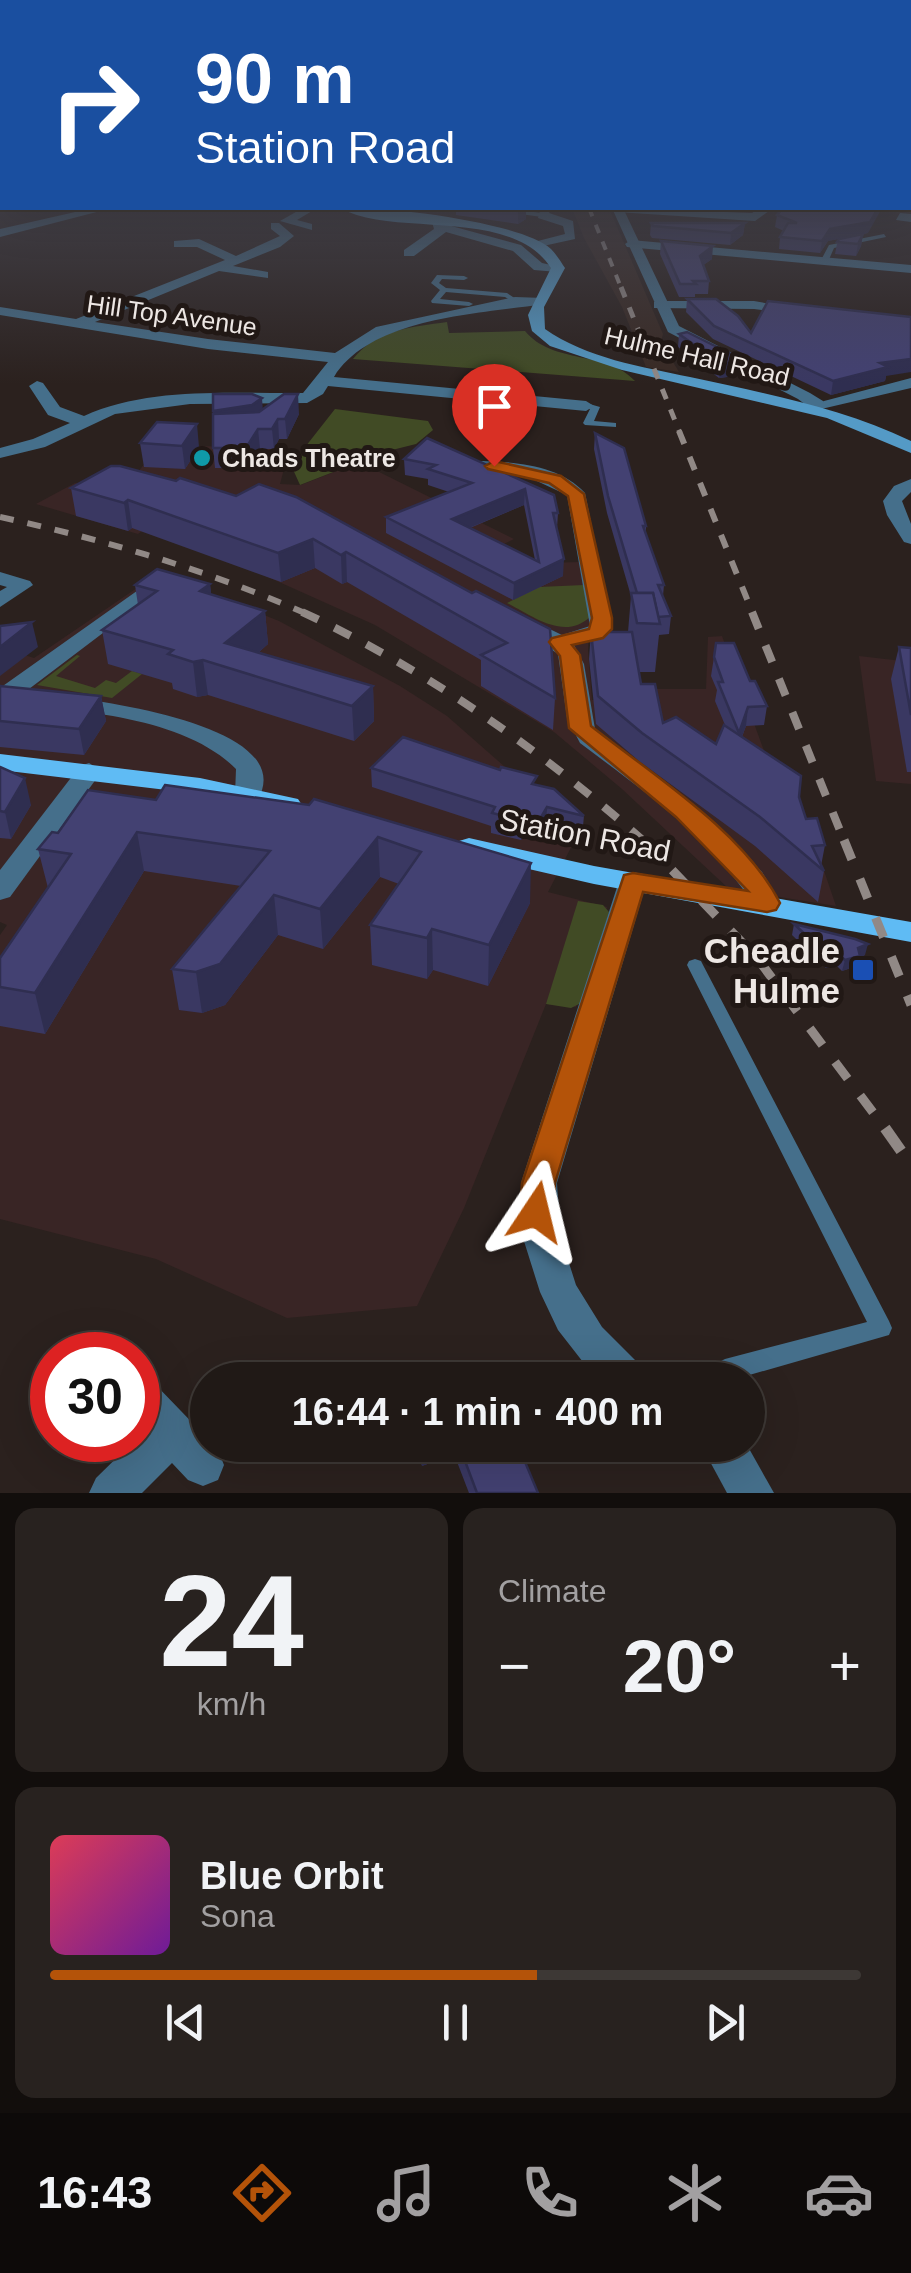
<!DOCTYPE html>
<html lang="en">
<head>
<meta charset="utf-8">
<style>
	body { margin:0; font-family:Helvetica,sans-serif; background:#28221f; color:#f1f3f6; height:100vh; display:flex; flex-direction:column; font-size:38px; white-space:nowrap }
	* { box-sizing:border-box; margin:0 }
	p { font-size:32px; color:#a2a0a1 }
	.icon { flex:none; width:55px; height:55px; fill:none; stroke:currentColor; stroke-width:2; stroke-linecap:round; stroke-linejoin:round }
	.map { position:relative; height:1493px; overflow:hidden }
	.sheet { display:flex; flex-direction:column; gap:15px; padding:15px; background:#120e0c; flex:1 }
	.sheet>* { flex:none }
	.guide { position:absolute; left:0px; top:0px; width:912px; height:210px; box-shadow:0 10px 40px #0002,0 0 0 2px #3d3835; background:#1a4fa0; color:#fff; overflow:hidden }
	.speed { position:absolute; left:30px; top:1332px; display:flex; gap:20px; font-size:50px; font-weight:700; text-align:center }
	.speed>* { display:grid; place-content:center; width:130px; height:130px; border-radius:50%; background:#201916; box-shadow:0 10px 40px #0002,0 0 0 2px #3d3835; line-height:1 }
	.speed .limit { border:15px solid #d22; background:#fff; color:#111 }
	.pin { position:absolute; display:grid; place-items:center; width:85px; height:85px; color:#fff; margin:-102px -42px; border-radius:50% 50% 50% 0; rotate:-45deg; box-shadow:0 0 10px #0007 }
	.pin .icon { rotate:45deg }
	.me { position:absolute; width:110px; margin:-55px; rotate:10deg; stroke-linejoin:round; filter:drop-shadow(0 0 8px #0008) }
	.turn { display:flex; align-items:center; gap:35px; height:210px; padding:0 30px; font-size:45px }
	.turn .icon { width:130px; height:130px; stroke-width:2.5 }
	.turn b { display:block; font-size:70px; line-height:85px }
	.big { font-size:75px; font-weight:700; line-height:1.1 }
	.sheet .widget { flex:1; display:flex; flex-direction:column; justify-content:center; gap:15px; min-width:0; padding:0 35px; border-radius:20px; background:#28221f }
	.sheet .dial { align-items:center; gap:0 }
	.dial b { font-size:130px; line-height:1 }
	.song { display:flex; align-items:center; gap:30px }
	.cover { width:120px; height:120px; border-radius:15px; background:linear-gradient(135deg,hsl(350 70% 55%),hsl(280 70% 35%)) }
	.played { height:10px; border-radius:5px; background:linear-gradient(90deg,#b45309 60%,#3d3835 60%) }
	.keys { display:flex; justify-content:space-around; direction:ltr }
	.heat { display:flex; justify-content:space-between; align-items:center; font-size:55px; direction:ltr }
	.sheet .tiles { flex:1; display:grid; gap:15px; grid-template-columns:1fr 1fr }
	.widget:last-child { grid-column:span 2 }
	.trip { position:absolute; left:190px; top:1362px; width:575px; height:100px; border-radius:50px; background:#201916; box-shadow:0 10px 40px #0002,0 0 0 2px #3d3835; font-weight:700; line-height:100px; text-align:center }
	.tab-bar { display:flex; height:160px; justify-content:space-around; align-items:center; background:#0d0a09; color:#a2a0a1 }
	.tab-bar .icon { width:70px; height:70px }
	.tab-bar .current { color:#b45309 }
	.tab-bar b { font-size:45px; color:#f1f3f6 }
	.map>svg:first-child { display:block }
	.commercial { fill:#392525 }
	.built { fill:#382923 }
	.green { fill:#414b25 }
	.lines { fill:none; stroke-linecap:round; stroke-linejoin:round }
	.service { fill:#456f8b; fill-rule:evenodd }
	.minor { fill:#456f8b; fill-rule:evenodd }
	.tertiary { fill:#456f8b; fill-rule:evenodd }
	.secondary { fill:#549ac6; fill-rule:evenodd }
	.primary { fill:#5fbbf4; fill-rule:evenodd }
	.rail-far5 { stroke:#918986; stroke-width:4; stroke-dasharray:9 9; stroke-linecap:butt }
	.rail-far4 { stroke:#918986; stroke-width:5; stroke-dasharray:11 11; stroke-linecap:butt }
	.rail-far3 { stroke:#918986; stroke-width:6; stroke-dasharray:14 14; stroke-linecap:butt }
	.rail-far2 { stroke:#918986; stroke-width:8; stroke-dasharray:18 18; stroke-linecap:butt }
	.rail-far1 { stroke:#918986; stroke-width:9; stroke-dasharray:21 21; stroke-linecap:butt }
	.rail { stroke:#918986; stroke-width:11; stroke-dasharray:28 28; stroke-linecap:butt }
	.wall { fill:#3a3862; fill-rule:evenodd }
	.shaded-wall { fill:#2f2e50 }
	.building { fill:#434172; stroke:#2f2e50; stroke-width:2.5; fill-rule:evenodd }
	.route { fill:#b45309; stroke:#753606; stroke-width:2.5 }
	.culture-dot { fill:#0f9aa8; stroke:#211815; stroke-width:4 }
	.transit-dot { fill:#1a4fb4; stroke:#211815; stroke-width:4 }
	.labels { text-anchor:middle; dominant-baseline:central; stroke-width:10; stroke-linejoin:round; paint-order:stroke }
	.far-street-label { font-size:25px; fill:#ede7e4; stroke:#211815 }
	.far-poi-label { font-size:25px; font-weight:bold; fill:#ede7e4; stroke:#211815; text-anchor:start }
	.street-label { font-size:30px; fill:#ede7e4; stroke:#211815 }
	.near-poi-label { font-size:35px; font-weight:bold; fill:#ede7e4; stroke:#211815; text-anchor:end }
</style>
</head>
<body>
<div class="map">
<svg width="911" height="1493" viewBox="0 0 911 1493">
	<rect width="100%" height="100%" fill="#2b211e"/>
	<g class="commercial">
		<path d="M160,444l129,6 -9,34 21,1 58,-23 155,77 -14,7 16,18 63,-2 11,52 -2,36 4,50h64l-1,-11h51l2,-52 14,-1 45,123 34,44 35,103 -107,-17 -107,-100 -68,-57 -179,-107 -127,-57 -106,-37 -4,3 -102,-30 39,-21 52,3z"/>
		<path d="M159,573l120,48 121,65 47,30 132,116 -31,60 59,15 -31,100 -30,-3 -82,204 -47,98 -130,12 -131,-59 -156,-40v-284l7,-10 -7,-3v-275l34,11z"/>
		<path d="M859,656l52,6v122l-35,-3z"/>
	</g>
	<path class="built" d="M572,208h37l54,126 -2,8 18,30 -33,-5 -24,-60 -38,-69z"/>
	<g class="green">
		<path d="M447,322l2,11 76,-2c28,34 82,19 110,50l-282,-22c24,-30 59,-32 94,-37z"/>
		<path d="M335,409l93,12 5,9 -17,14 -60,15 3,3 -59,23 -9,-20z"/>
		<path d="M584,585l6,32c-26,24 -57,-1 -83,-14l32,-16z"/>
		<path d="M77,655l3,1 -24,20 39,12 11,-8 10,3 16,-12 10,3 -30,24 -75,-13z"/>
		<path d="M578,901l25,4 6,7 -28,91 -10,5 -25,-4z"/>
	</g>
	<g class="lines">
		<g class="service">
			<path d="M508,209l34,4 3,2 -3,2 -36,-5z"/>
			<path d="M884,234l2,3 -52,11 -7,16 -7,-2 9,-17z"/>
			<path d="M437,275l27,1 4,2 -4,2 -22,-1 -3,4 7,5 61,5 12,8 -4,2 -10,-6 -59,-5 -6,7 29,3 4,2 -4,2 -37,-3 -1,-2 9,-11 -9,-7z"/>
			<path d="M586,403l14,4 -6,14 22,2v4l-31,-2 -2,-2 7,-14 -9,-3z"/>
			<path d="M695,959l6,2 2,4 186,356 3,7 -3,7 -157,45h-22l7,-17 8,-4 142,-37 -180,-357 2,-4z"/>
		</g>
		<g class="minor">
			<path d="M93,208h19l-112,29v-8z"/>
			<path d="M303,208h14l-20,12 15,4v6l-32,-9z"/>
			<path d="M541,208h11l-3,5 24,8 2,18 -41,9v-6l31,-8 -2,-8 -25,-8z"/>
			<path d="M612,208l140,5 8,-5h13l-18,13 -138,-9z"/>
			<path d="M900,213l11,1v8l-15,-2z"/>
			<path d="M438,218l6,6 77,21 21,18 23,5 -7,4 -24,-2 -21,-19 -67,-19 -32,24h-10v-6l30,-21 -2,-7z"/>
			<path d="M271,223h8l15,13 -14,11 -47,19 35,6v6l-49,-7 -124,51 113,17 127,14 41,-26 139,-30 29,1v6c-64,10 -173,13 -210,73l252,24 8,5 -8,5 -258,-25 -5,8 -16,9 -117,1 -75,10 -70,33 -45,11v-10l33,-9 37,-16 -22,-8 -19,-29 8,-5 6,2 17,24 24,9c66,-30 148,-22 219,-23l25,-31 -120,-13 -208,-34v-8l76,12 149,-59 -28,-13h-23v-6l25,-2 37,17 44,-20 -9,-7z"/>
			<path d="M631,240l280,25v8l-284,-26 -2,-3z"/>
			<path d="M659,301h95l50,9 -7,4 -43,-5 -100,-1v-6z"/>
			<path d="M911,378v10l-94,22 -8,-5z"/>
			<path d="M483,461c35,1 78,5 102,32l28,136 -3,5 -36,11 10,19 11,65 126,99 41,44 19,31 -4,7h-20c-44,-71 -111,-117 -177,-167l-13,-25 -9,-64 -46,-31 11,-7 39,19 28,-9 -23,-131 -41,-19 -56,-4 -9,-5 3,-4z"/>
			<path d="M911,479v13l-9,9 9,23v20l-7,-2 -17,-27 -4,-14 11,-15z"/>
			<path d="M0,572l30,9 3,4 -33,22v-16l7,-4 -7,-2z"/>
			<path d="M158,576l7,2 3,4 -3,4 -140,106c42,4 281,28 232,109h-18l-4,-6 1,-26c-52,-53 -165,-61 -236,-63v-18z"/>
			<path d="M89,763l13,8 -92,126 -10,3v-30l80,-104z"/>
			<path d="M633,872l10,2 4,7 -90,302 4,55 15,47 26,42 39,39 6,14h-50l-39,-50 -18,-38 -17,-54 -2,-55 98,-302 4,-7z"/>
			<path d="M138,1376l15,6 55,57v6l10,5 6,15 -6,15 -15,6 -15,-6 -16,-17 -30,30h-53l7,-15 47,-46 -5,-7z"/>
			<path d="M701,1445h46l27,48h-47z"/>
		</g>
		<path class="tertiary" d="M612,208h11l56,118 131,67 13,8v8l-17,4v-8l-8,-6 -130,-67z"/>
		<path class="secondary" d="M340,208c41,-3 182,14 211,41 5,5 10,13 14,19l-21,39 1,22c41,29 97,38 145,48 77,17 150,30 221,64v12l-84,-35 -205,-48 -72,-24 -18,-15 -4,-16 23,-47c-40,-62 -158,-30 -211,-60z"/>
		<g class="primary">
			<path d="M0,754l200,24 98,21 4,6 -13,8 -89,-19 -200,-24z"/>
			<path d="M469,838l125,28 317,56v20l-317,-58 -135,-31 -4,-6 4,-6z"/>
		</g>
		<path class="rail-far5" d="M589,208l33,82"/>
		<path class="rail-far4" d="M621,287l59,146"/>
		<g class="rail-far3">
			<path d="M679,431l74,183"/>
			<path d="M0,517c106,23 207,53 307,97"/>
		</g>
		<g class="rail-far2">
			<path d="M302,612c127,59 239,138 344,231"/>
			<path d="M752,612l93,231"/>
		</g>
		<g class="rail-far1">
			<path d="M643,840l114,118 130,173"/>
			<path d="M844,840l67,165"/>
		</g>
		<path class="rail" d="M885,1128l26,37"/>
	</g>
	<g class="wall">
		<path d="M456,208h83h-13v11l-8,5 -62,-9z"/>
		<path d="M777,215l91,18 -5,1 -2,12 -5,10 -21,-2 3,-15 -10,2 -8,12 -41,-4 1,-12 4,-6 -9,-4z"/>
		<path d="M651,223h94l-2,12 -13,10 -78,-7 -2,-3z"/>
		<path d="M661,241l51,18 -9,6 6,16 -1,13h-13v3h-16l-19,-43z"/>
		<path d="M687,299l64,34 135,43 -1,5 -54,14 -118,-56 -27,-27z"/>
		<path d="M679,334l64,41 -24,3 -41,-31z"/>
		<path d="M213,394l50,15 36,5 -12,25h-8l-5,10h-14l-12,19h-33l-2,-20z"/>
		<path d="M595,433l51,93v7l18,52 -1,11 8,20 -2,18 -10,1 -4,37h-16l2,12 22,39 53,21 9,-19 -10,-24 2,-11 -6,-14 3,-19 36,24 17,25 -3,19 -18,1 -4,11 57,60 7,22 19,26 -4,21 3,5 -6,31 -63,-56 -116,-85 -43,-37 -7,-65 2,-27h37l3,-36 -24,-83 -13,-64z"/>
		<path d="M427,438l127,57 4,18 -1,16 6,47 -50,24 -127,-67v-16l63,-25 -21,-7v-6l-23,-4 -1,-16zM524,505l11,55 -65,-32z"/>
		<path d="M140,443l59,4 -14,22 -41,-2z"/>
		<path d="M111,466l361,127 83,105 -2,32 -72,-44v-26l-134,-78 -5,2 -27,-16 -34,14 -149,-54 -4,3 -52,-15 -5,-28z"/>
		<path d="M210,584l1,11 54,16 3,33 -10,9 115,33 1,35 -20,20 -146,-46 -11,2 -24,-8 -1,-6 -64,-19 -6,-34 36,-25 -3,-20z"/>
		<path d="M899,647l12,1v124h-4l-16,-93z"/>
		<path d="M0,686l101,10 5,25 -22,34 -84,-8z"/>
		<path d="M0,767l31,38 -20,34 -11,-1z"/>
		<path d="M371,768l165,17 48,31 -2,20 -36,-9 -6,12 -16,-4 -3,5 -30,-7v-7l-119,-39z"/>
		<path d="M314,799l216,104 -42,83 -55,-16 -6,9 -55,-14 -2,-40 29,-41 -19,-7 -57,72 -45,-14 -53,70 -23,8 -23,-3 -7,-41 69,-83 -97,-15 -99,163 -45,-8v-68l48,-70 -10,-39 20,-16 98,-33 153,5z"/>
		<path d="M794,924l71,31 -5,2 -3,9 -15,5 -6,-6 -10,3 -34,-33z"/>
		<path d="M415,1445h103l20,48h-69l-15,-39 -32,12z"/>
	</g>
	<g class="shaded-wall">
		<path d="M523,208h3v11l-8,5v-13z"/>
		<path d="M878,208h4l-14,25 -5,1 -2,12 -5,10 2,-12 5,-10 -35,7 -8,12 2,-12 8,-12z"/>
		<path d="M745,223l-2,12 -13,10 1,-12z"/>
		<path d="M713,246l-1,13 -14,10 2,-13z"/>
		<path d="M911,359v13l-25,4 -1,5 -54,14 2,-14 47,-18z"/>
		<path d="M745,361l-2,14 -24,3 2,-14z"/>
		<path d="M298,394l1,20 -12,25 -2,-20z"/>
		<path d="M262,398l1,14 -48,13 -2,-14z"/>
		<path d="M278,419l1,20 -5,10 -2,-20z"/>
		<path d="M197,424l2,23 -14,22 -3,-23z"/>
		<path d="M258,429l2,20 -12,19 -2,-20z"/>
		<path d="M525,489l-1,16 -72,30v-16z"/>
		<path d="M128,500l4,28 -4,3 -4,-28z"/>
		<path d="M313,539l2,29 -34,14 -3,-29z"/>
		<path d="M346,552l1,30 -5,2 -1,-29z"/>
		<path d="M564,559l-1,17 -50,24 1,-17z"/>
		<path d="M210,584l4,33 -14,-26z"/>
		<path d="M265,611l3,33 -31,27 -12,-28z"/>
		<path d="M32,622l6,25 -38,29v-29z"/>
		<path d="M203,660l5,35 -11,2 -4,-35z"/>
		<path d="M373,686l1,35 -20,20 -2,-35z"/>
		<path d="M101,696l5,25 -22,34 -5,-26z"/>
		<path d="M748,707l-2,19 -10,26 3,-19z"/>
		<path d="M25,778l6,27 -20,34 -6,-27z"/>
		<path d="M547,807l-1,20 -6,12v-20z"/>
		<path d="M525,815l-1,20 -3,5v-20z"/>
		<path d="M137,832l7,39 -99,163 -10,-41z"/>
		<path d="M378,837l2,40 -57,72 -3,-40z"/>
		<path d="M531,863l-1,40 -42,83 1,-41z"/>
		<path d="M274,895l4,40 -53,70 -23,8 -6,-41z"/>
		<path d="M432,929l1,41 -6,9v-41z"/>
		<path d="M868,944l-3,11 -5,2 -3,9 -15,5 3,-11 13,-12z"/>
		<path d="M838,954l-2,11 -10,3 3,-11z"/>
		<path d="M421,1445h33v9l-32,12z"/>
	</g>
	<g class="building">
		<path d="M497,208h26l-5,3z"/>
		<path d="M783,208h95l-8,14 -40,7 -8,12 -42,-4 8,-14h9l-20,-8z"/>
		<path d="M651,223h94l-14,10 -78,-7z"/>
		<path d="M863,234l-5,10 -21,-2 2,-3z"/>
		<path d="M661,241l52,5 -13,10 9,25h-16l3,3h-16z"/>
		<path d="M687,299h29l22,17 13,17 17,-32 143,16v42l-31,4 8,4 -55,14 -119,-55z"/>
		<path d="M687,332l58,29 -24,3 -42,-30z"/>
		<path d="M213,394h39l10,4 -10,7 -39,6z"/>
		<path d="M284,394h14l-13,25h-7l-6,10h-14l-12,19h-33v-34l46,-2z"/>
		<path d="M157,422l40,2 -15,22 -42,-3z"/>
		<path d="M595,433l29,15 22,78h-3l21,59h-6l13,31 -13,1 -5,-24h-16l-29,-97z"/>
		<path d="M427,438l127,57 4,18h-5l11,46 -50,24 -128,-66 86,-34 -44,-14 8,-4 -32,-6zM525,489l14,73 -87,-43z"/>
		<path d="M111,466h9l56,15 4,-3 56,18 23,-12 37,13 176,96 4,-2 74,38 5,69 -74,-43 26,-12 -161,-91 -5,3 -28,-16 -35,14 -150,-53 -4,3 -53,-15z"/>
		<path d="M157,569l53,15 -10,7 65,20 -40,32 148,43 -21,20 -149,-46 -10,2 -25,-8 5,-4 -71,-20 55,-39 -22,-6z"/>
		<path d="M631,593h22l7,31 -23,-1z"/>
		<path d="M32,622l-32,25v-21z"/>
		<path d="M591,632h41l9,52h14l8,39 13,-6 40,27 8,-19 77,51 -2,21 7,22 11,-1 8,27 -13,1 12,25 -64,-54 -118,-84 -44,-37z"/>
		<path d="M716,643h18l16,38h5l12,25 -19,1 -9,26 -21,-51h5l-9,-25z"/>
		<path d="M899,647l12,1v67z"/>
		<path d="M0,686l101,10 -22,33 -79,-8z"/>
		<path d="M403,737l97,33 1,-3 36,9 -5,8 22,5 30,27 -37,-9 -7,12 -15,-4 -4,5 -29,-7 3,-6 -124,-39z"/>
		<path d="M0,767l25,11 -20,34 -5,-1z"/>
		<path d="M165,785l144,20 5,-6 217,64 -42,82 -57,-16 -5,9 -57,-13 51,-73 -43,-15 -58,72 -46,-14 -54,69 -24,8 -24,-3 98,-118 -133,-19 -102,161 -35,-6v-29l71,-104 -33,-5 14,-17 6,1 30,-43 68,10z"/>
		<path d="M794,924l61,15 13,5 -10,4 2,8 -15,4 -7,-6 -9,3z"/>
		<path d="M459,1445h59l20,48h-61z"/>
	</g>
	<linearGradient id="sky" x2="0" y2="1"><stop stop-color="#181210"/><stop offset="0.46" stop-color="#44434c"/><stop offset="1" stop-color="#44434c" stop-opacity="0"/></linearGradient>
	<rect width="911" height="384" fill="url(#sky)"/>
	<path class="route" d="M494,461l67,15 23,18 28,124v11l-9,9 -31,7 8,10 11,71c62,49 153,106 189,177l-4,7 -9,2 -124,-20 -88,291 -2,29 -5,10 -12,4 -11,-4 -5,-10 2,-29 102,-308 9,-2 115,18 -72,-74 -107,-89 -9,-72 -11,-14 3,-4 37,-9 3,-11 -24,-122 -19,-13 -61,-14 -3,-3z"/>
	<circle class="culture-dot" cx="202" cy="458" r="10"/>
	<rect class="transit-dot" x="851" y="958" width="24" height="24" rx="5"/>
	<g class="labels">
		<g class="far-street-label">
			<text transform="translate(172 315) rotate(8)">Hill Top Avenue</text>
			<text transform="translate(697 356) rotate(13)">Hulme Hall Road</text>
		</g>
		<g class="far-poi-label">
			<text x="222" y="458">Chads Theatre</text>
		</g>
		<g class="street-label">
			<text transform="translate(585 835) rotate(11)">Station Road</text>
		</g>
		<g class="near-poi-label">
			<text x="840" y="950">Cheadle<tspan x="840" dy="40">Hulme</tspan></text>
		</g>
	</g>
</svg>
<div class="speed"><div class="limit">30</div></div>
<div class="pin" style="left:494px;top:466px;background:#d93025"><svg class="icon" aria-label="arrive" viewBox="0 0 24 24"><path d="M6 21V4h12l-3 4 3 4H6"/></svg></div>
<svg class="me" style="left:536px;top:1212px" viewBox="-20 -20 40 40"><path d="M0-17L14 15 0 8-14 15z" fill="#b45309" stroke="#fff" stroke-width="4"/></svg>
<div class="trip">16:44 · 1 min · 400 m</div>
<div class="guide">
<div class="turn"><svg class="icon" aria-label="right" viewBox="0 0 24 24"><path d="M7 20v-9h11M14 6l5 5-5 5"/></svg><div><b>90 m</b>Station Road</div></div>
</div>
</div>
<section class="sheet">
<div class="tiles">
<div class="widget dial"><b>24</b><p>km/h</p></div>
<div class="widget"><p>Climate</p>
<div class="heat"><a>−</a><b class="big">20°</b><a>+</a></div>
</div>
<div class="widget">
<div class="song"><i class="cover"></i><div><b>Blue Orbit</b><p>Sona</p></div></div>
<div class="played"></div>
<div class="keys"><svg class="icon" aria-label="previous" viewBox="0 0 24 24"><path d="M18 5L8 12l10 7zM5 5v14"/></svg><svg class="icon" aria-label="pause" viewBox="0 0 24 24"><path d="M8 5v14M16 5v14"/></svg><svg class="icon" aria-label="next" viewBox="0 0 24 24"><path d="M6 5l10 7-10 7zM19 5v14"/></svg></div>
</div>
</div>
</section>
<nav class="tab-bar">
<b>16:43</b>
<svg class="icon current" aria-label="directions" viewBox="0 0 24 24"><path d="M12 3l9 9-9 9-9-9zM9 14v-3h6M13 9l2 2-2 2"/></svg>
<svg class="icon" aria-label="music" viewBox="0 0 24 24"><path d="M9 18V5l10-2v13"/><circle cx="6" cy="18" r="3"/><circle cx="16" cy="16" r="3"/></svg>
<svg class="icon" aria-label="phone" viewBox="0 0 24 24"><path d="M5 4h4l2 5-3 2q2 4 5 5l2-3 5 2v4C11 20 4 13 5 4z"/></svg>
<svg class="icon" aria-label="climate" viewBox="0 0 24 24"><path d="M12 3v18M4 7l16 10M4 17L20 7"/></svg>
<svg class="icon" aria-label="car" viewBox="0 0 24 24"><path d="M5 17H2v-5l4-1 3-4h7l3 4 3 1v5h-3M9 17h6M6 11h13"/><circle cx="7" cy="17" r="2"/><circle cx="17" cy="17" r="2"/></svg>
</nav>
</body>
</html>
